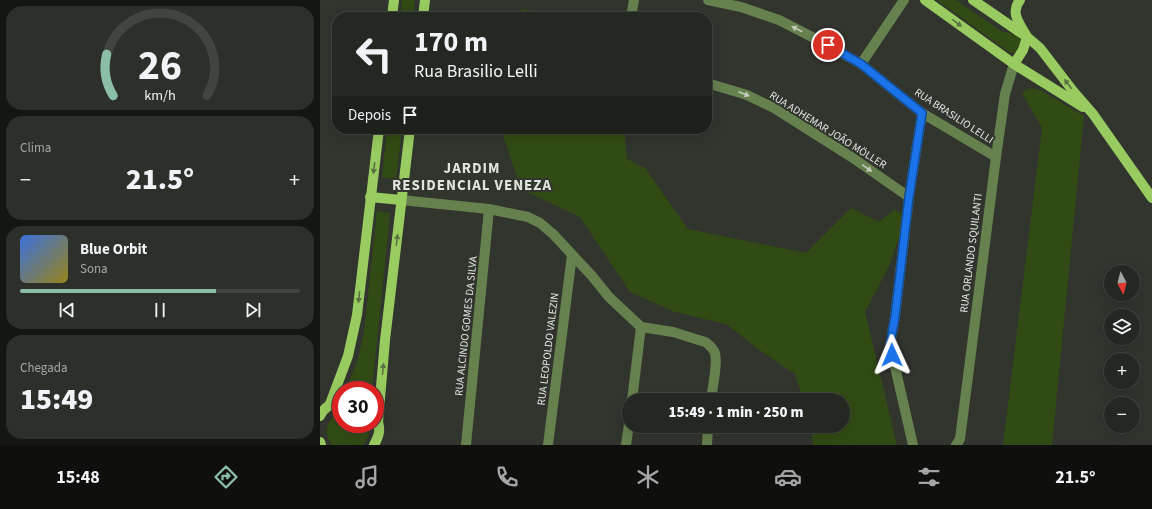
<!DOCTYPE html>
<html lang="pt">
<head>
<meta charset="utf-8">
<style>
	body { margin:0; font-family:"Source Sans 3",sans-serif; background:#2d302a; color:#f1f3f6; height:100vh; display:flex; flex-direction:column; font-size:15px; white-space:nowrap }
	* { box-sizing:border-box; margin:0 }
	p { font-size:13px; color:#a3a6a5 }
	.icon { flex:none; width:22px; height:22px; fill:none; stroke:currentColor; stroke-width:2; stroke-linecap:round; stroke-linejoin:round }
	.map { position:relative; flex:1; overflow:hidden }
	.details { display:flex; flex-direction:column; gap:6px; padding:6px; background:#141613; width:320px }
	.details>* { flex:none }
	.top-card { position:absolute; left:12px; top:12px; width:380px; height:122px; border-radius:16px; box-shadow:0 4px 16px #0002,0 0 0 1px #424440; background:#252822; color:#f1f3f6; overflow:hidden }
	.needle { width:26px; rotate:173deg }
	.fabs { position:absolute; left:784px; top:265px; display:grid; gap:8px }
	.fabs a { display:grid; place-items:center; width:36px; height:36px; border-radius:50%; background:#252822; box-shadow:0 4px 16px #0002,0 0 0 1px #424440; font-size:20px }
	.speed { position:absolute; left:12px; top:381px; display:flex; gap:8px; font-size:20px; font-weight:700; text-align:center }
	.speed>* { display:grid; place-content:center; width:52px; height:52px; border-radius:50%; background:#252822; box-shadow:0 4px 16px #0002,0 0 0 1px #424440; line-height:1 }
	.speed .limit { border:6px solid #d22; background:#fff; color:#111 }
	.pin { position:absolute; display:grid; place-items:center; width:34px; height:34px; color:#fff; margin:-17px; border:2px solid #fff; border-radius:50%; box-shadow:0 1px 4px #0007 }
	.me { position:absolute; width:44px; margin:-22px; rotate:359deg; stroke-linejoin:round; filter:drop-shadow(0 0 3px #0008) }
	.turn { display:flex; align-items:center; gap:14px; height:84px; padding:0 16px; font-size:18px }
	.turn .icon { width:52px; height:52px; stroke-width:2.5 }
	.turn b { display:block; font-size:28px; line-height:34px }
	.then { display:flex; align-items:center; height:38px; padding:0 16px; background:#0003; gap:8px; font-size:15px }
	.big { font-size:30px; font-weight:800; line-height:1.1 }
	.details .widget { flex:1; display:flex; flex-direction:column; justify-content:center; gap:6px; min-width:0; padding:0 14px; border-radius:16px; background:#2d302a }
	.details .dial { align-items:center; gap:0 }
	.dial svg { height:104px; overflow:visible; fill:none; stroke:#424440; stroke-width:7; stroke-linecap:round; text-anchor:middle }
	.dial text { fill:#f1f3f6; stroke:none }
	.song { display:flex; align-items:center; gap:12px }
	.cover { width:48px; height:48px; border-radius:6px; background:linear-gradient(135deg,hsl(220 70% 55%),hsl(50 70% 35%)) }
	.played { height:4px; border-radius:2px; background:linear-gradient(90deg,#8abfa5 70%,#424440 70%) }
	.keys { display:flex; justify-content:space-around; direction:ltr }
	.heat { display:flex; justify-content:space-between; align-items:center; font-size:22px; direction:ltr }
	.trip { position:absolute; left:302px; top:393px; width:228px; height:40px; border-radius:20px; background:#252822; box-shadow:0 4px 16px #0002,0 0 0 1px #424440; font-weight:800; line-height:40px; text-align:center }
	.tabs { display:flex; height:64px; justify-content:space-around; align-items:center; background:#0f100e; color:#a3a6a5 }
	.tabs .icon { width:28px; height:28px }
	.tabs .active { color:#8abfa5 }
	.tabs b { font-size:18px; color:#f1f3f6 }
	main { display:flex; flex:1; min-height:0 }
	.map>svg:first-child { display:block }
	.green { fill:#324b14 }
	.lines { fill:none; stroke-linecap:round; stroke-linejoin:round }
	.minor { stroke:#66804e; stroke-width:10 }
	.major { stroke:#98cb60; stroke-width:10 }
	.oneway { fill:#5a7142 }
	.oneway2 { fill:#c3ccbc }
	.route-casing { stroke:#114b97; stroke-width:10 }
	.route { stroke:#1a73e8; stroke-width:7 }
	.labels { text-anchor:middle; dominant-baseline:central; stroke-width:4; stroke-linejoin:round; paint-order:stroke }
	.street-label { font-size:11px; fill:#e2e5e0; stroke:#31352e }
	.district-label { font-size:15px; font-weight:bold; letter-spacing:1px; fill:#e0e4dc; stroke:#31352e }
</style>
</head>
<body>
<main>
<section class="details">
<div class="widget dial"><svg viewBox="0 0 100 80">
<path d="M14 69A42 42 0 1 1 86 69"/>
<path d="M14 69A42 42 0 0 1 9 37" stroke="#8abfa5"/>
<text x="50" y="56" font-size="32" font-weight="700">26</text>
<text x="50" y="72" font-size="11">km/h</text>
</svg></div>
<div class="widget"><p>Clima</p>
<div class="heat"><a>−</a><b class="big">21.5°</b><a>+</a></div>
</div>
<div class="widget">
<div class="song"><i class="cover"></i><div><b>Blue Orbit</b><p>Sona</p></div></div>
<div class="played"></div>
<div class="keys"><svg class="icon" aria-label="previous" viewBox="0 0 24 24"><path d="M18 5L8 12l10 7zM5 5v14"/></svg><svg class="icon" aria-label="pause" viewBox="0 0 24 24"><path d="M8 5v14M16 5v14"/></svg><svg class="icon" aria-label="next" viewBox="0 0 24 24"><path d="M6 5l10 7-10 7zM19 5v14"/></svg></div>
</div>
<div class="widget"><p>Chegada</p><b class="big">15:49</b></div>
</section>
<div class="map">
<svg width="832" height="445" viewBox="0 0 832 445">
	<rect width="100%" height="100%" fill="#31352e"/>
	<g class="green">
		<path d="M82,0h13l-2,17h-13z"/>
		<path d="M617,0h19l45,31 16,4 4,5 -2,10 -6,3 -4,-1z"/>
		<path d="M203,9l36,8h-45z"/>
		<path d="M709,88l11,2 44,26 -32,329h-49l39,-317 -20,-35z"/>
		<path d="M67,129h15l-6,51 -14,-3z"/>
		<path d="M181,129h123l3,30 18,9 43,61 118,24 45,-45 28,14 15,-12 8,3 -3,24 -10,29 -24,46 32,133h-84l-2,-19h32v-26h-40l-8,-26 -37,-25 -32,-25 -51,-12 -45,-20 -50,-75 -59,-28z"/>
		<path d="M57,211l13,2 -18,177h-26l12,-31 6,-27z"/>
		<path d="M21,411v13h27c2,8 1,14 -5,21h-31c-10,-13 -5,-27 9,-34z"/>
	</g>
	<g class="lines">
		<g class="minor">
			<path d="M388,0l33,7 38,13 37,19 45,25 61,49 74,44"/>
			<path d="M311,17l3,-17"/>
			<path d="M541,64l43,-64"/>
			<path d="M387,83l40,12 27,13 79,50 56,39"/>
			<path d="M81,200l88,9 39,8 12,6 13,11 39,42 17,21 32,30 32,5 32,10c4,2 7,6 9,9 5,8 -2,39 -3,49"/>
			<path d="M312,400l9,-73"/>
			<path d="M146,445l23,-236"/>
			<path d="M228,445l24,-190"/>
			<path d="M306,445l3,-21"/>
			<path d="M387,445l1,-19"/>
			<path d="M593,445l-23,-100 5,-28 14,-120 13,-84"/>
			<path d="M636,445l4,-6 36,-282 9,-63 9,-30"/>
		</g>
		<g class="major">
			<path d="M605,0l89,64 69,43"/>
			<path d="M653,0l54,37 13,11 33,43 20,23 59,84"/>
			<path d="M700,0c-10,12 -1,23 6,35"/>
			<path d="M72,17l2,-17"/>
			<path d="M103,17l2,-17"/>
			<path d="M694,64l9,-14 4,-13"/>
			<path d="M50,197l31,3"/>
			<path d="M10,404l18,-48 9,-41 22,-186"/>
			<path d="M0,416c4,-9 12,-13 21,-17"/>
			<path d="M58,422l7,-82 25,-211"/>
			<path d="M0,442l1,3"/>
			<path d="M54,445c6,-11 7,-17 2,-28"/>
		</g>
	</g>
	<defs><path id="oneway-solid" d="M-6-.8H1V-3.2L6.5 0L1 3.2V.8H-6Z"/></defs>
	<g class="oneway">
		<use href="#oneway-solid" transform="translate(637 23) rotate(36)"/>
		<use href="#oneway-solid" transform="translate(748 84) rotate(-127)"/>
		<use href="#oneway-solid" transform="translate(54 168) rotate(97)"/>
		<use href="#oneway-solid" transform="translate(77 240) rotate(-83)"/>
		<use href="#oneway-solid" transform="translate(39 297) rotate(96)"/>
		<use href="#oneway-solid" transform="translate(63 369) rotate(-85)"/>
	</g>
	<g class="oneway2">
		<use href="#oneway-solid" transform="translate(477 29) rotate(-153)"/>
		<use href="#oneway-solid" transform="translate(424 94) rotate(21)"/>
		<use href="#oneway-solid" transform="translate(547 168) rotate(35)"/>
	</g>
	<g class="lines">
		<g class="route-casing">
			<path id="route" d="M508,45l33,19 61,49 -13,84 -14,120 -5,28 2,10"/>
		</g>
		<use href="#route" class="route"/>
	</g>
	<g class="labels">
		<g class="street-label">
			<text transform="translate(634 116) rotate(33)">RUA BRASILIO LELLI</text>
			<text transform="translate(508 130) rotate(32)">RUA ADHEMAR JOÃO MÖLLER</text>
			<text transform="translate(651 253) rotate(-83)">RUA ORLANDO SQUILANTI</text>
			<text transform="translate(146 326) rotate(-84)">RUA ALCINDO GOMES DA SILVA</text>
			<text transform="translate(228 349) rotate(-83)">RUA LEOPOLDO VALEZIN</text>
		</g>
		<g class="district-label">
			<text x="152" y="168">JARDIM<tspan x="152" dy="17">RESIDENCIAL VENEZA</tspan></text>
		</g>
	</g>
</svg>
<div class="fabs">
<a><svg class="needle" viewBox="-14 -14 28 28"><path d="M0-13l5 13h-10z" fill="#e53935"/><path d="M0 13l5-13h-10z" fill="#a3a6a5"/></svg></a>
<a><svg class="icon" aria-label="layers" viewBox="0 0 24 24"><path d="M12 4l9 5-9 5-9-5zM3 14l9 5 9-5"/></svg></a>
<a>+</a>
<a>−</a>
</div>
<div class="speed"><div class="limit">30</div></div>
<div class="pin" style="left:508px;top:45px;background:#d93025"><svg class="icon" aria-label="arrive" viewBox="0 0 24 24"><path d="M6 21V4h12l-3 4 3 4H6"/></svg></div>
<svg class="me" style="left:572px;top:355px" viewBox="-20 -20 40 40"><path d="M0-17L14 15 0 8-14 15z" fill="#1a73e8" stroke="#fff" stroke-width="4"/></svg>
<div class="trip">15:49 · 1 min · 250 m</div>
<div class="top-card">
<div class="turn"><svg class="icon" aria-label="left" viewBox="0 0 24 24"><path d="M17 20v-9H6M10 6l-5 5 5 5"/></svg><div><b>170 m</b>Rua Brasilio Lelli</div></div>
<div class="then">Depois<svg class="icon" aria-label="arrive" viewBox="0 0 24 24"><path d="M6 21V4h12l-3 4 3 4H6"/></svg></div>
</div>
</div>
</main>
<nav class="tabs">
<b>15:48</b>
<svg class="icon active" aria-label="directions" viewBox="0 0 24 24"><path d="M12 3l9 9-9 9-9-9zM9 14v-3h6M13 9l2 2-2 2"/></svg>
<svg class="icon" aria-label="music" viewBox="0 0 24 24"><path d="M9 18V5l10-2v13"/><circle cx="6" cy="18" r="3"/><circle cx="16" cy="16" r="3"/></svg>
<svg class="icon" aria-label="phone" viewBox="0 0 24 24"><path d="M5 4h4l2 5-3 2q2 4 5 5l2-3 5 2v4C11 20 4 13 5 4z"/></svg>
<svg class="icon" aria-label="climate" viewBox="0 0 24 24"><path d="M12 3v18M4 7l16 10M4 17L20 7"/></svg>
<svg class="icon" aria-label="car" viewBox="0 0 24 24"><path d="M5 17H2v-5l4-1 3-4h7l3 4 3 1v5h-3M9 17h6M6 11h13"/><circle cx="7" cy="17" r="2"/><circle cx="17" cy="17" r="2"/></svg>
<svg class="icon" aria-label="filters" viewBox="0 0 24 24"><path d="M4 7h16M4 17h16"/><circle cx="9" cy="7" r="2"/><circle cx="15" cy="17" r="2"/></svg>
<b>21.5°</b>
</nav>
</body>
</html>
